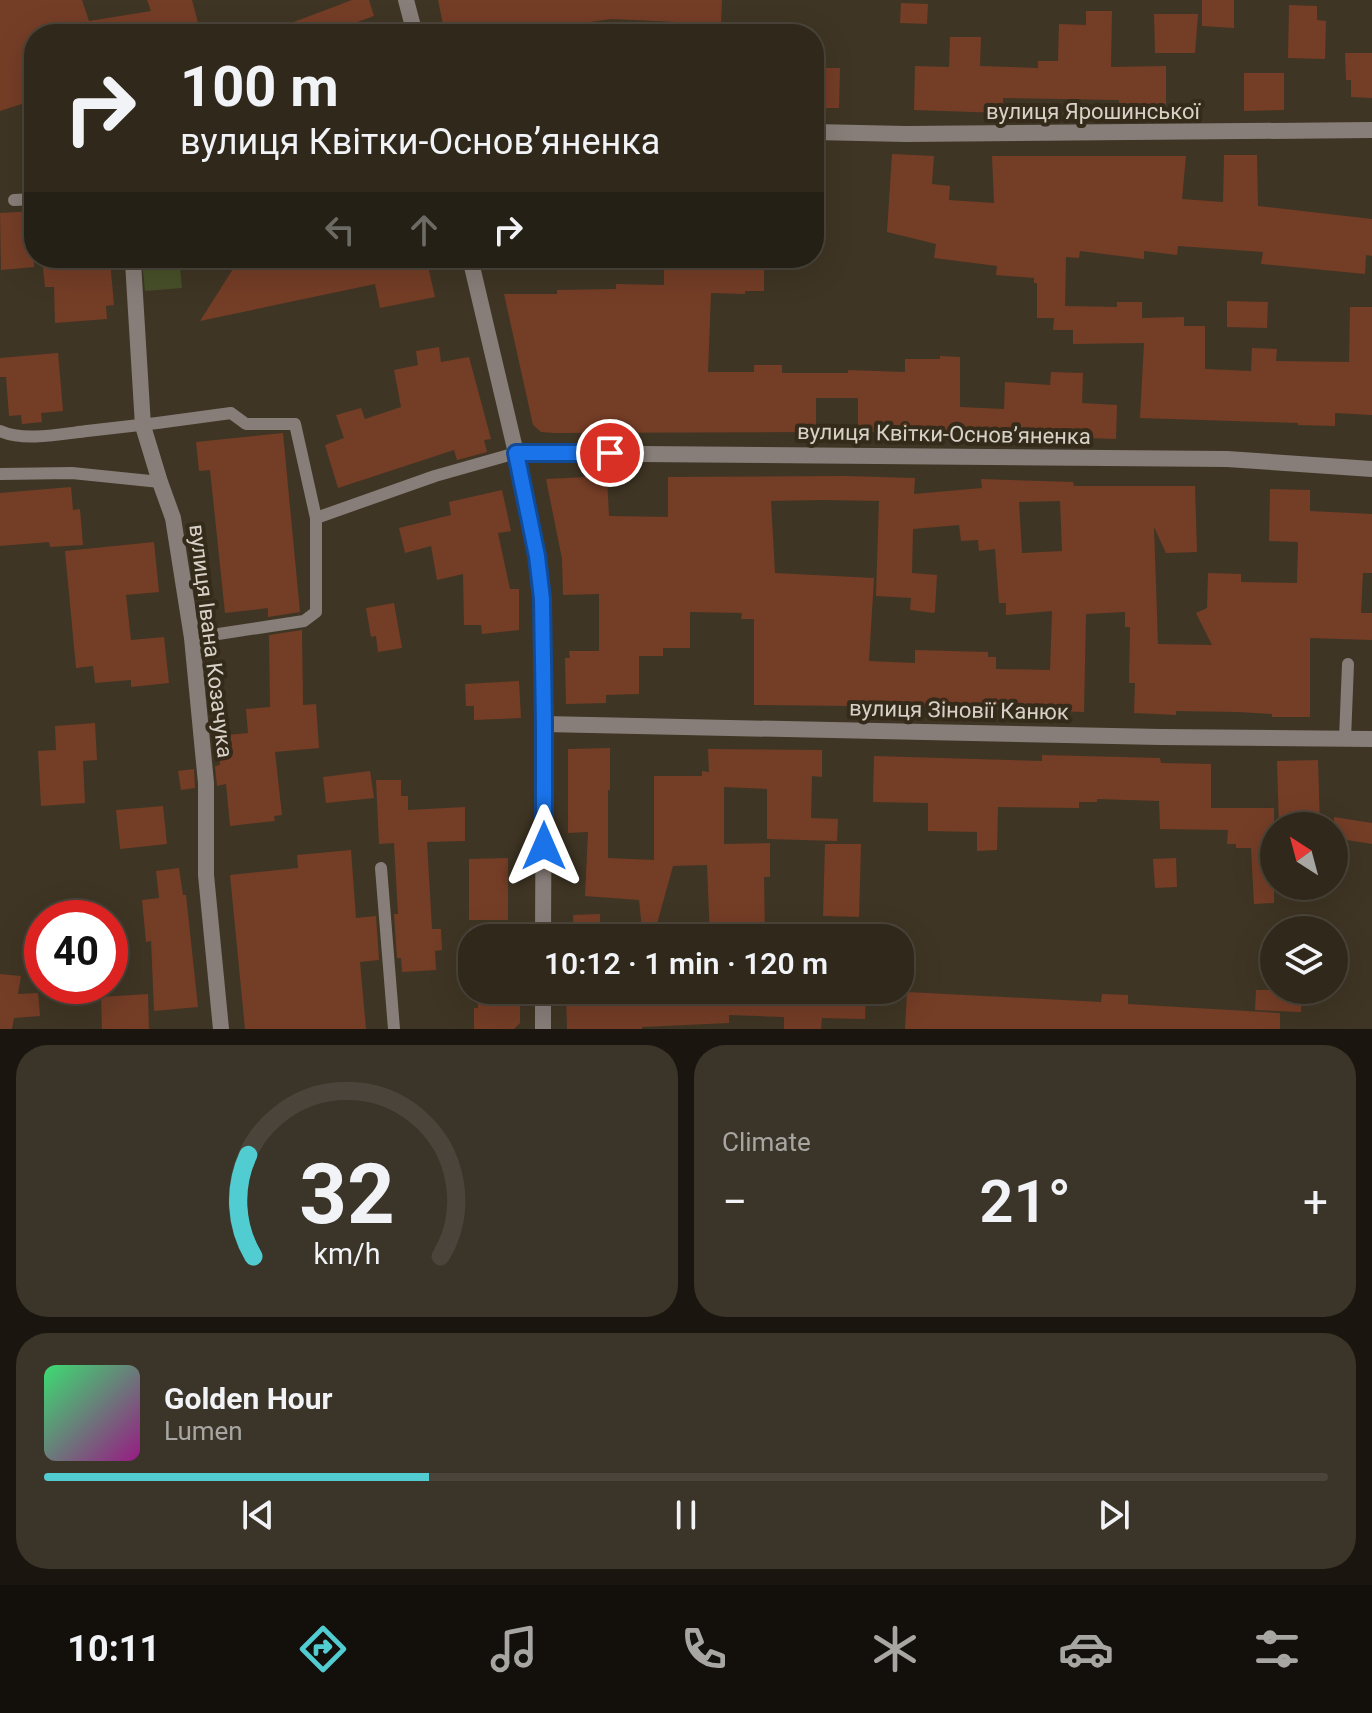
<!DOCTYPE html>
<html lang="en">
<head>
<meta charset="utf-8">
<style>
	body { margin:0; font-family:Roboto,sans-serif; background:#3b3428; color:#f1f3f6; height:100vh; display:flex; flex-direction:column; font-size:30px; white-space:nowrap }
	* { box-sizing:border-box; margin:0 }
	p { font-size:26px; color:#a7a6a3 }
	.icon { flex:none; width:44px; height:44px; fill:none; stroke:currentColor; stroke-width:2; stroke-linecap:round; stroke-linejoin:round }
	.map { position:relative; height:1029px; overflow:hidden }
	.panel { display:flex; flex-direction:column; gap:16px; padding:16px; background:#1a160f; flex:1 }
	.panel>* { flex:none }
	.top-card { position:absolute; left:24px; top:24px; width:800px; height:244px; border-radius:32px; box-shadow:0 8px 32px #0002,0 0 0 2px #4a443a; background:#2f281b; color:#f1f3f6; overflow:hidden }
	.needle { width:52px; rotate:324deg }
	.buttons { position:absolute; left:1260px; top:812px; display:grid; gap:16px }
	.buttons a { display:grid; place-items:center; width:88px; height:88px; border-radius:50%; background:#2f281b; box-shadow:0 8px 32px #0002,0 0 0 2px #4a443a; font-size:40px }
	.speed { position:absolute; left:24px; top:900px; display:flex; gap:16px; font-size:40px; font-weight:700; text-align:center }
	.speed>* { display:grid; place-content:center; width:104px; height:104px; border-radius:50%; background:#2f281b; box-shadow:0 8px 32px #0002,0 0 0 2px #4a443a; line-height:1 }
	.speed .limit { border:12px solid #d22; background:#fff; color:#111 }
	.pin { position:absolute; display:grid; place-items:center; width:68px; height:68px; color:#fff; margin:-34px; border:4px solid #fff; border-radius:50%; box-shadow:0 2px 8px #0007 }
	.me { position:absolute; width:88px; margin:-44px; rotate:0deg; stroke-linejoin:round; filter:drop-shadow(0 0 6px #0008) }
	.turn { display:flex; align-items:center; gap:28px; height:168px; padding:0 24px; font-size:36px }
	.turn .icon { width:104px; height:104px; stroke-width:2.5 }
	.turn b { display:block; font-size:56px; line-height:68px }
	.lanes { display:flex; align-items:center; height:76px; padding:0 24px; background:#0003; justify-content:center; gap:40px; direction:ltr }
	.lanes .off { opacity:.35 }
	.big { font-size:60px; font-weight:600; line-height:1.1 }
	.panel .card { flex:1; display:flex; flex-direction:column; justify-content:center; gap:12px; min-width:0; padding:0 28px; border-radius:32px; background:#3b3428 }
	.panel .dial { align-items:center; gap:0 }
	.dial svg { height:208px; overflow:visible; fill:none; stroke:#4a443a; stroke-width:7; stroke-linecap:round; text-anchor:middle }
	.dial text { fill:#f1f3f6; stroke:none }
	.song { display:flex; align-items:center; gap:24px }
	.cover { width:96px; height:96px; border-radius:12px; background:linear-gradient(135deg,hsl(140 70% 55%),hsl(310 70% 35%)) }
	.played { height:8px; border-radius:4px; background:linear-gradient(90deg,#51ccd1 30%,#4a443a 30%) }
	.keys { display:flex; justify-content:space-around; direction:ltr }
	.heat { display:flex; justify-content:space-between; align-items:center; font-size:44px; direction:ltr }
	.panel .tiles { flex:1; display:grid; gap:16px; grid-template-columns:1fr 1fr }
	.card:last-child { grid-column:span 2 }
	.trip { position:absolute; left:458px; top:924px; width:456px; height:80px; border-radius:32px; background:#2f281b; box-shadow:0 8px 32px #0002,0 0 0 2px #4a443a; font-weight:600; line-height:80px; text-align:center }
	.tabs { display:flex; height:128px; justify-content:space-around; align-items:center; background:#13100b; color:#a7a6a3 }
	.tabs .icon { width:56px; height:56px }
	.tabs .current { color:#51ccd1 }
	.tabs b { font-size:36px; color:#f1f3f6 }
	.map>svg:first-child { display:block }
	.green { fill:#475029 }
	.building { fill:#743d26; fill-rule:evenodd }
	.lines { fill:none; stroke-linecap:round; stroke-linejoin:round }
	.service { stroke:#887e79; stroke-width:12 }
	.minor { stroke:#887e79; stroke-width:16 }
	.tertiary { stroke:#887e79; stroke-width:16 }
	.route-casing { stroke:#114b97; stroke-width:20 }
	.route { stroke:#1a73e8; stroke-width:14 }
	.labels { text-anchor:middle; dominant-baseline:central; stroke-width:8; stroke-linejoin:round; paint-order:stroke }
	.street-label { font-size:22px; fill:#d7d1c7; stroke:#342b1a }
</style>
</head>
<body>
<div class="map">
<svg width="1372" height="1029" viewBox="0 0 1372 1029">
	<rect width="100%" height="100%" fill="#3f3524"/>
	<path class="green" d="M140,258h39l3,30 -37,3 -3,-29z"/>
	<g class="building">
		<path d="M0,0h82l7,21 62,-10 -4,-11h45l9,34h-167v66l-34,11z"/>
		<path d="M352,0h17l5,16 -50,18h-57v-2z"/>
		<path d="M438,0h284l-1,24 -110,-5 -36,5 5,10h-135z"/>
		<path d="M1202,0h32v28l-32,-2z"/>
		<path d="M901,3l27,1 -1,20 -27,-1z"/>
		<path d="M1289,5l28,1v14l9,1 -1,38 -37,-1z"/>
		<path d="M1086,11h26l-1,56 55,-1v44h-47v-10l-116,-2v15l-89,-3 1,-44 34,1 1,-30h31l-1,29 58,2v-7h20l1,-37 27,1z"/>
		<path d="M1154,14h44l-3,39h-40z"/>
		<path d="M1345,53h27v45l-21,-1v-17h-5z"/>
		<path d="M814,68h26l-1,40h-25z"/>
		<path d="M1244,73h40v37l-40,1z"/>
		<path d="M892,154l42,2 -2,28 18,2 -1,14 45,3 -2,-47h194l-4,43 41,3 1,-47h33l1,51 114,13v37l-6,-1 -1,19 -104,-10 2,-12 -85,-6 -1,9 -33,-4v8l-64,-8 -1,7 -13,-1 -1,49 52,1v-5h25v16l42,-1v9h21v43l46,2 1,-23 25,1 -1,12 73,1 1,-55h22v108l-37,-2v13l-37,-1v-2l-158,-5 4,-75 -71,1v-14h-20l1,-12h-17v-35h-3v-5l-38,-3 1,-9 -63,-8 2,-14 -49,-12z"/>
		<path d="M34,211v56l-33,3 -1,-57z"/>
		<path d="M42,258h61v4l7,-1 4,44 -8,1 1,13 -52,4 -1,-36h-9z"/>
		<path d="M240,258h186l9,39 -55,11 -5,-24 -175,37z"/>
		<path d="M721,258h43v33h-19v3l-34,-1 -3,79h46v-7h28v8h66v-3l57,2v-13h35v-3l20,1v50l44,2 1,-27 45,3 1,-13 32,1 -1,30 35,2 -1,34 -113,-4 -44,-3v1l-101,-1v-34h-42v34l-261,1 -14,-1 -8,-7 -29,-131h53v-4l59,-1v-5l48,1v-20l56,1z"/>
		<path d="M1227,301l41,1 -1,26 -40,-1z"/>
		<path d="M439,347l2,15 28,-5 22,82 -7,1 3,12 -30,8 -3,-10 -116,38 -13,-43 19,-7 -8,-23 25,-7 4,11 36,-12 -7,-37 24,-5 -2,-14z"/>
		<path d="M58,353l5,58 -22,2 1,9 -20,2 -1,-9 -12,1 -3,-39h-6v-19z"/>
		<path d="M283,433l17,179 -32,5v-9l-43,5 -15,-143 -11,1 -3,-29z"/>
		<path d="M607,476l2,40 59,1v-40l177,-1 70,2 -1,16 68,-6 -1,-9 92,3 1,4h121l2,66 -31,1 -12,-26 4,117 54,1 -16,-32 11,-5 1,-35 33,1v8l56,1 1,-41 -29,-1 1,-52 40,1v21l62,3v59h-9l-2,40h11v27l-62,-2v79h-38v-3l-34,-2 -62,-1v4l-42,-2 1,-30h-6l1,-56h-5v-15l-39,2 -2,98 -143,-5 -187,-2v-86h-13l1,-6 -52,-1v36h-27v8h-24v38l-33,1v8l-40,1 -1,-46h5l-1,-7h30v-57l-36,1 -1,-36 -16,-80zM823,500l56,1 -3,95 35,2 -1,12 24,3 1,-2 2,-36 -25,-2 1,-44 46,-4 2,16 17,-1 1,11 16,-2 4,54h7v12l46,-4 -2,59 -54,-1v-12h-8v-5l-73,-2v13l-46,-2 5,-83 -99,-5 -4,-72zM1060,501l2,50 -40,2 -3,-51z"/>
		<path d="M71,487l2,23 7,-1 3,36 -33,2 -1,-5 -49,4v-53z"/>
		<path d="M502,490l9,41 -13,2 12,56h9v41l-37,4 -1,-9h-17l-1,-51 -26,6 -6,-34 -26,7 -6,-25 52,-13 -2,-13z"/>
		<path d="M154,542l5,50 -33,3 5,45 33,-3 5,46 -38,4v-7l-36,3 -2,-17 -17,2 -11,-117z"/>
		<path d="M394,603l8,45 -24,4 -2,-16 -5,1 -5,-29z"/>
		<path d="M302,630l1,75 13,-1 3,44 -44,4 7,63 -8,1 1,5 -45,5 -4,-42 -9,2 -2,-20 5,-1 -3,-29 31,-3 -2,-24 24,-2 -1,-72z"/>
		<path d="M519,681l2,37 -47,2v-14h-8l-1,-22z"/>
		<path d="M95,723l2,37 -14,1 2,42 -44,3 -3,-55 18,-1 -1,-24z"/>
		<path d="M610,748v42h-2v68l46,2v-84h48v-5l7,1 -1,-23 114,1v27l-10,-1 -1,42 27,1 -1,22 -70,-2v-50l-43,-2v57l46,-1v34h-6l1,61h-55l-3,-73 -34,1 -20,72h-10l-4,-38 -54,-4 3,-64 -20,1v-84z"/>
		<path d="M1042,755l118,3 1,5 50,1v44h63v95l-20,1 -3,-56h-15v-4h-9l1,-14 -68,-1 -1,-28 -62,-2v3h-18v6l-81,-1 -1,43 -20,1v-19l-49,-1v-28l-55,-1 1,-46 168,5z"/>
		<path d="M1318,760l2,66h-41l-2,-65z"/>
		<path d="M194,769l1,19 -14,2 -3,-19z"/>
		<path d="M370,771l4,27 -48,5 -3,-26z"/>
		<path d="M376,780h25v16h7v14l57,-3v34l-38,1 5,87h9l1,21 -7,1 1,19 -34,2 -1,-14h-4l-3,-44h4l-4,-71 -15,1z"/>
		<path d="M163,806l4,38 -47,5 -4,-39z"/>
		<path d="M1334,817l38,6v21l-38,-6z"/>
		<path d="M825,844h36l-2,73 -36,-1z"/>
		<path d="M351,850l5,68 20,-2 3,44 -19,2 6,67h-121l-15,-154 68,-7 -1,-13z"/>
		<path d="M508,858v62h-39v-61z"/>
		<path d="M1176,858l1,29 -22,1 -2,-29z"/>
		<path d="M179,868l4,27h3l12,112 -44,4 -3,-70 -5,1 -4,-42 17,-2 -3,-27z"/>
		<path d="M600,914v24h-26l-1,-23z"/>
		<path d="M0,974l21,2 -3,18 20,-1 2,23 -26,2 -2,11h-12z"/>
		<path d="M482,990h38v33l-6,6h-40v-21h4v-11h4z"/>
		<path d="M566,990h151v5l49,-5h100l-1,29 -43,-1 -1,11h-37v-12l-55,-2v8l-87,4v2h-75z"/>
		<path d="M1256,990h46l-1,22 -46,-2z"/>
		<path d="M907,992l194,10 1,-8 26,1v9l152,9v16h-375z"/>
		<path d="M148,994l1,35h-47l-1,-32z"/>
	</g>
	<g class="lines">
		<g class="service">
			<path d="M14,200l20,-1"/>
			<path d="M0,431c23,11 62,3 87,0 48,-5 96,-11 144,-18l15,11h49l21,94"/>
			<path d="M0,474l72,-1 88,9"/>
			<path d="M192,638l112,-17 12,-9v-94l119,-42 81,-23"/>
			<path d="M1345,739l3,-75"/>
			<path d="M381,868l13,161"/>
		</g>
		<g class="minor">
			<path d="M133,262l10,164 17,56 13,36 19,120 14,145v92l15,154"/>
			<path d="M516,453l711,6 145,10"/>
			<path d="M544,724l617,13 211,2"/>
		</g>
		<g class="tertiary">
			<path d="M406,0l9,34"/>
			<path d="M814,132l92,2 466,-4"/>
			<path d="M470,258l46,195 21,103 5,43 2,125 -1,214"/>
			<path d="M543,1029v-39"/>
		</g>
	</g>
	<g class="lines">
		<g class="route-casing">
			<path id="route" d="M544,846v-122l-2,-125 -5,-43 -21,-103h94"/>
		</g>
		<use href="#route" class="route"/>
	</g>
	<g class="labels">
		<g class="street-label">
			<text x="1093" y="111">вулиця Ярошинської</text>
			<text transform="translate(944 434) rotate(1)">вулиця Квітки-Основʼяненка</text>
			<text transform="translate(211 641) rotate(83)">вулиця Івана Козачука</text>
			<text transform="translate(959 710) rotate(1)">вулиця Зіновії Канюк</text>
		</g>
	</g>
</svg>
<div class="buttons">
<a><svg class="needle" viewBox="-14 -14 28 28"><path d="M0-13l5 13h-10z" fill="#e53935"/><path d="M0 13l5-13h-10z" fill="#a7a6a3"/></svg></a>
<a><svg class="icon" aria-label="layers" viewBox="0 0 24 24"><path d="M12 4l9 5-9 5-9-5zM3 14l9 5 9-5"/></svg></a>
</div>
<div class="speed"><div class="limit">40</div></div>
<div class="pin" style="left:610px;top:453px;background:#d93025"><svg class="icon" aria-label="arrive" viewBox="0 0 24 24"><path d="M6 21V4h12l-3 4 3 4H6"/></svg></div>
<svg class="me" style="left:544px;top:846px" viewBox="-20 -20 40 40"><path d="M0-17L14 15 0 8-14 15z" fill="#1a73e8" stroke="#fff" stroke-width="4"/></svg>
<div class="trip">10:12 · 1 min · 120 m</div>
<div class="top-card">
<div class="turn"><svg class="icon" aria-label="right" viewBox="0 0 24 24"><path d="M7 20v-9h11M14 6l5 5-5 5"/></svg><div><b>100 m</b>вулиця Квітки-Основʼяненка</div></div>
<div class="lanes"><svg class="icon off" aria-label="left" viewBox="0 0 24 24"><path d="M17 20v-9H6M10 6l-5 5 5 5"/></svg><svg class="icon off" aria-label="ahead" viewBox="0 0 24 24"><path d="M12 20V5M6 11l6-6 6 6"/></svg><svg class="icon" aria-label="right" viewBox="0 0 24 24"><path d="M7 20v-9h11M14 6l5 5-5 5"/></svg></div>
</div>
</div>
<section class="panel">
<div class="tiles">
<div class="card dial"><svg viewBox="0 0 100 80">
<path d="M14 69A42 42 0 1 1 86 69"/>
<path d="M14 69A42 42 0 0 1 12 30" stroke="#51ccd1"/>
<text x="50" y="56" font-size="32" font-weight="700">32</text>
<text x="50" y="72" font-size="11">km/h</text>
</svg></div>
<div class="card"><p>Climate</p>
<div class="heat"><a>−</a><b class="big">21°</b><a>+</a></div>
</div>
<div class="card">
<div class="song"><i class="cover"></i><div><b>Golden Hour</b><p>Lumen</p></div></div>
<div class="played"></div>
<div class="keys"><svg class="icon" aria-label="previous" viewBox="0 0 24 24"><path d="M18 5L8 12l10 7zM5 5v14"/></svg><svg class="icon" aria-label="pause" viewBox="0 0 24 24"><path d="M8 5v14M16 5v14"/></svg><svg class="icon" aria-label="next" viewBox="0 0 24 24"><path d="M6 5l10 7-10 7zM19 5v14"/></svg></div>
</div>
</div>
</section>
<nav class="tabs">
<b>10:11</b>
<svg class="icon current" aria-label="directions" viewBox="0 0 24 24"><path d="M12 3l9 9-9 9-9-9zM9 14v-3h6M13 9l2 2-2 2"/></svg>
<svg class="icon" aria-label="music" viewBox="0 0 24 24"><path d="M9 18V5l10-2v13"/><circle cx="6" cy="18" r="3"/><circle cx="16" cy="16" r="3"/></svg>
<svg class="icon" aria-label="phone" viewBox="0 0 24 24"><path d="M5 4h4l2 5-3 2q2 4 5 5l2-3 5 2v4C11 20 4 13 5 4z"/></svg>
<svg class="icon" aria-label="climate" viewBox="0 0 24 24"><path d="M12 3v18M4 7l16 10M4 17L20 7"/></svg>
<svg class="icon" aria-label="car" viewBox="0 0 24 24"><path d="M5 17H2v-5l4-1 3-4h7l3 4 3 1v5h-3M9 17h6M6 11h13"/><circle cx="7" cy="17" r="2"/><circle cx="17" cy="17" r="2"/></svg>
<svg class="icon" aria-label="filters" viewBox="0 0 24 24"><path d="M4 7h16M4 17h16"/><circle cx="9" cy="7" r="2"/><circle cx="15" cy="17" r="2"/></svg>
</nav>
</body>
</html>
